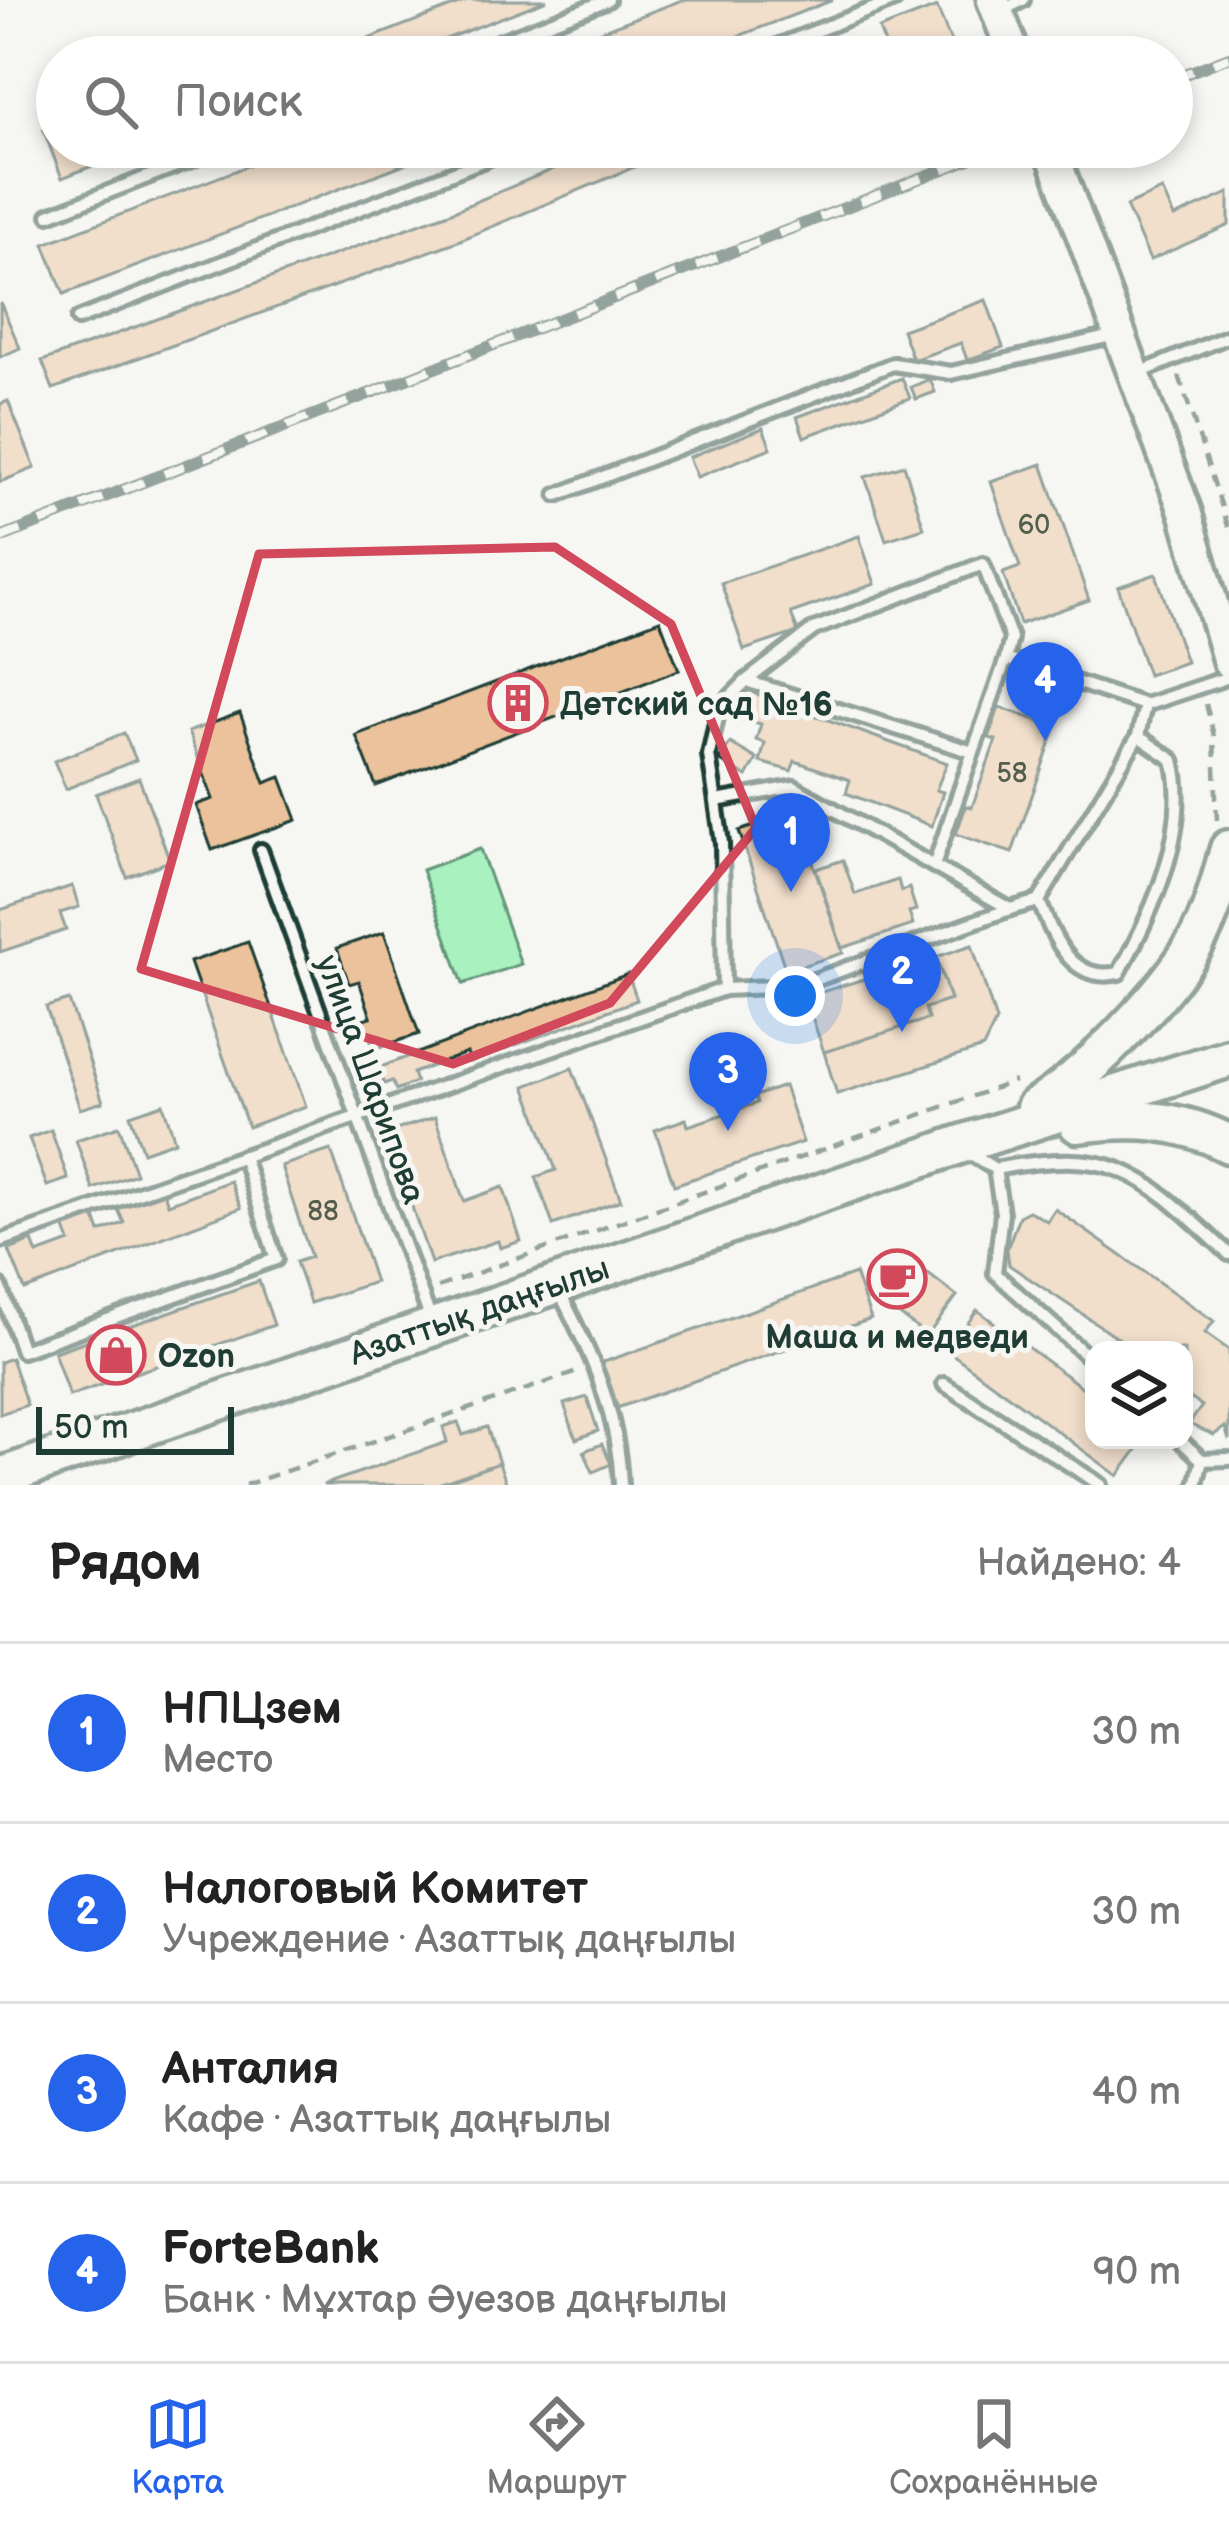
<!DOCTYPE html>
<html lang="ru">
<head>
<meta charset="utf-8">
<style>
  body { margin:0; font-family:"Balsamiq Sans",sans-serif; background:#f2f2f2; color:#222 }
  .controls { position:absolute; right:36px; bottom:36px; display:grid; overflow:hidden; border-radius:24px; box-shadow:0 6px 18px #0003 }
  .controls button { width:108px; height:108px; display:grid; place-items:center; padding:0; border:0; border-bottom:3px solid #e0e0e0; background:#fff; color:#222; font:60px sans-serif }
  .scale { position:absolute; left:36px; bottom:30px; width:198px; box-sizing:border-box; padding-left:12px; border:6px solid #1f3d34; border-top:0; font-size:33px; line-height:42px; white-space:nowrap; color:#1f3d34; -webkit-text-stroke:9px #f6f6f2; paint-order:stroke }
  .you { position:absolute; left:795px; top:996px; width:42px; height:42px; margin:-30px; border:9px solid #fff; border-radius:50%; background:#1a73e8; box-shadow:0 0 0 18px #1a73e833 }
  .badge { display:grid; place-items:center; width:78px; height:78px; border-radius:50%; background:#2563eb; color:#fff; font-size:39px; font-weight:700 }
  .pin { position:absolute; translate:-50% -99px; filter:drop-shadow(0 3px 6px #0008) }
  .pin::after { content:''; position:absolute; top:63px; width:42px; height:36px; background:inherit; clip-path:polygon(0 0,100% 0,50% 100%) }
  .list { margin:0; padding:0; list-style:none }
  h2 { display:flex; justify-content:space-between; align-items:center; height:156px; margin:0; padding:0 48px; font-size:51px }
  h2 small { font-size:39px; font-weight:400; color:#767676 }
  .list li { display:grid; grid-template-columns:78px 1fr auto; gap:36px; align-items:center; box-sizing:border-box; height:180px; padding:0 48px; border-top:3px solid #e0e0e0 }
  .list b { display:block; font-size:45px; white-space:nowrap }
  .list p { margin:0; font-size:39px; white-space:nowrap; color:#767676 }
  .list em { font-size:39px; font-style:normal; color:#767676 }
  .icon { flex:none; width:66px; height:66px; fill:none; stroke:currentColor; stroke-width:2; stroke-linecap:round; stroke-linejoin:round }
  .map { position:relative; flex:none; width:1229px; height:1485px; overflow:hidden }
  .search { position:absolute; background:#fff; box-shadow:0 6px 18px #0003; left:36px; right:36px; top:36px; height:132px; display:flex; align-items:center; gap:30px; box-sizing:border-box; padding:0 42px; border-radius:66px; color:#767676; font-size:45px }
  .sheet { height:876px; background:#fff }
  nav { display:flex; justify-content:space-around; align-items:center; box-sizing:border-box; height:168px; border-top:3px solid #e0e0e0; background:#fff; font-size:33px; color:#767676 }
  nav a { display:grid; justify-items:center; gap:6px }
  nav .on { color:#2563eb }
  .map>svg:first-child { display:block }
  .green { fill:#a9f1bf; stroke:#64977a; stroke-width:3 }
  .building { fill:#ebc29b; stroke:#1f3d34; stroke-width:3 }
  .lines { fill:none; stroke-linecap:round; stroke-linejoin:round }
  .service-casing { stroke:#1f3d34; stroke-width:20 }
  .secondary-casing { stroke:#1f3d34; stroke-width:39 }
  .primary-casing { stroke:#1f3d34; stroke-width:45 }
  .path { stroke:#1f3d34; stroke-width:4.5; stroke-dasharray:12 9; stroke-linecap:butt }
  .service { stroke:#f6f6f2; stroke-width:10 }
  .secondary { stroke:#f6f6f2; stroke-width:30 }
  .primary { stroke:#f6f6f2; stroke-width:36 }
  .rail-casing { stroke:#1f3d34; stroke-width:12 }
  .rail { stroke:#f6f6f2; stroke-width:8; stroke-dasharray:22; stroke-linecap:butt }
  .marked { fill:none; stroke:#d1495b; stroke-width:9; stroke-linejoin:round }
  .labels { text-anchor:middle; stroke-width:10; stroke-linejoin:round; paint-order:stroke }
  .number-label { font-size:27px; fill:#525e4e }
  .poi-label { font-size:33px; font-weight:bold; fill:#1f3d34; stroke:#f6f6f2; text-anchor:start }
  .street-label { font-size:33px; fill:#1f3d34; stroke:#f6f6f2 }
</style>
</head>
<body>
<div class="map">
<svg width="1229" height="1485" viewBox="0 0 1229 1485">
  <rect width="100%" height="100%" fill="#f6f6f2"/>
  <filter id="ink" filterUnits="userSpaceOnUse"><feTurbulence type="fractalNoise" baseFrequency=".00833" numOctaves="2"/><feDisplacementMap in="SourceGraphic" scale="24" xChannelSelector="R" yChannelSelector="G"/><feConvolveMatrix kernelMatrix="1 2 1 2 8 2 1 2 1" color-interpolation-filters="sRGB"/></filter>
  <g filter="url(#ink)">
    <polygon class="green" points="480,849 521,964 463,984 422,870"/>
    <g class="building">
      <polygon points="469,0 547,0 399,57 354,57 350,46"/>
      <polygon points="682,0 833,0 684,57 533,57"/>
      <polygon points="937,7 957,57 890,57 879,29"/>
      <polygon points="57,123 57,147 140,147 62,178 43,129"/>
      <polygon points="297,147 449,147 64,294 44,244"/>
      <polygon points="606,147 682,147 458,241 53,389 42,361 449,213"/>
      <polygon points="1162,190 1174,217 1229,193 1229,225 1150,260 1126,206"/>
      <polygon points="986,300 1003,347 967,360 961,343 913,360 902,330"/>
      <polygon points="0,302 20,348 0,357"/>
      <polygon points="902,378 910,398 804,437 797,417"/>
      <polygon points="930,379 935,392 916,399 911,387"/>
      <polygon points="8,401 35,468 0,482 0,404"/>
      <polygon points="763,428 771,448 697,477 689,457"/>
      <polygon points="1042,464 1089,600 1020,624 1003,573 1020,567 991,482"/>
      <polygon points="904,465 924,528 886,540 865,477"/>
      <polygon points="859,536 875,584 791,613 798,632 744,650 721,583"/>
      <polygon points="1156,574 1186,662 1148,675 1118,587"/>
      <polygon points="660,620 679,670 376,786 356,735"/>
      <polygon points="754,693 947,763 936,790 943,792 932,826 846,793 850,780 795,761 791,771 760,762 765,743 756,740 761,724 742,719"/>
      <polygon points="999,707 1056,727 1012,853 956,834 966,806 972,807 996,740 989,738"/>
      <polygon points="240,713 265,783 281,777 297,820 212,850 196,805 213,799 188,732"/>
      <polygon points="124,733 136,760 66,789 54,761"/>
      <polygon points="730,743 757,759 747,777 719,760"/>
      <polygon points="139,778 170,861 127,877 96,794"/>
      <polygon points="796,812 843,953 786,971 739,831"/>
      <polygon points="843,860 855,894 898,880 901,891 909,888 916,910 909,912 913,925 842,948 816,869"/>
      <polygon points="72,886 79,907 60,913 66,930 0,952 0,910"/>
      <polygon points="384,932 419,1034 374,1049 363,1019 371,1017 359,981 349,984 337,948"/>
      <polygon points="248,942 306,1106 248,1127 190,962"/>
      <polygon points="972,945 996,1021 983,1048 837,1094 824,1052 928,1019 925,1008 950,1000 936,957"/>
      <polygon points="936,957 950,1000 925,1008 928,1019 824,1052 805,997"/>
      <polygon points="628,974 637,1000 470,1062 467,1053 413,1073 416,1082 396,1090 392,1081 384,1084 378,1068"/>
      <polygon points="69,1000 103,1102 80,1109 46,1007"/>
      <polygon points="572,1068 621,1200 553,1225 536,1177 556,1170 525,1086"/>
      <polygon points="784,1086 803,1142 674,1185 655,1130 686,1119 688,1126 757,1103 755,1096"/>
      <polygon points="163,1104 175,1141 143,1152 130,1115"/>
      <polygon points="435,1117 464,1201 503,1187 521,1241 500,1248 498,1241 431,1263 387,1133"/>
      <polygon points="119,1126 136,1174 93,1189 76,1140"/>
      <polygon points="51,1130 68,1179 47,1186 29,1138"/>
      <polygon points="331,1150 375,1282 310,1303 296,1262 311,1257 281,1166"/>
      <polygon points="230,1181 241,1208 25,1290 9,1250 32,1241 37,1254 70,1242 64,1226 94,1215 100,1232 124,1223 117,1207 163,1190 168,1204"/>
      <polygon points="1055,1209 1214,1321 1205,1333 1229,1350 1229,1440 1225,1427 1214,1435 1189,1424 1202,1406 1184,1394 1184,1350 1136,1350 1009,1265 1007,1249 1019,1216 1029,1211 1047,1221"/>
      <polygon points="911,1261 957,1296 927,1336 892,1309 880,1270"/>
      <polygon points="855,1274 871,1319 617,1408 601,1363"/>
      <polygon points="259,1281 274,1325 69,1396 54,1352"/>
      <polygon points="977,1310 1094,1396 1094,1440 1144,1440 1118,1476 948,1351"/>
      <polygon points="11,1358 27,1405 0,1414 0,1362"/>
      <polygon points="587,1397 598,1431 576,1439 564,1404"/>
      <polygon points="458,1422 463,1435 487,1427 499,1463 436,1485 323,1485 447,1442 443,1427"/>
      <polygon points="602,1444 611,1464 593,1472 584,1451"/>
      <polygon points="499,1463 507,1485 436,1485"/>
    </g>
    <g class="lines">
      <g class="service-casing">
        <g id="service">
          <polyline points="1001,11 1023,0"/>
          <polyline points="459,57 608,0"/>
          <polyline points="749,57 895,0"/>
          <polyline points="49,215 225,147"/>
          <polyline points="78,319 518,147"/>
          <polyline points="1137,374 1229,336"/>
          <polyline points="557,495 893,364 951,373 1116,335"/>
          <polyline points="746,681 814,629 983,564 1011,638 1006,659"/>
          <polyline points="716,801 794,787 1010,909 1039,901 1138,736 1145,705"/>
          <polyline points="261,850 432,1323"/>
          <polyline points="934,866 973,752"/>
          <path d="M1039,901C1054,938 1071,984 1119,973C1152,913 1191,830 1173,760L1138,736"/>
          <polyline points="724,989 798,986 1010,909"/>
          <path d="M966,1151L995,1169C1118,1145 1141,1173 1229,1254"/>
          <polyline points="995,1169 1002,1213 995,1273 1094,1362"/>
          <polyline points="0,1241 724,989 722,843 709,755 719,708 746,681 973,752 1006,659 1145,705 1229,677"/>
          <polyline points="0,1286 22,1351 276,1259 243,1156"/>
          <path d="M559,1291C592,1355 618,1412 621,1485"/>
          <polyline points="944,1384 1101,1485"/>
          <polyline points="1180,1440 1202,1460 1196,1485"/>
          <polyline points="1202,1460 1229,1459"/>
        </g>
      </g>
      <g class="secondary-casing">
        <g id="secondary">
          <polyline points="993,0 1015,57"/>
          <polyline points="1050,147 1185,511 1229,662"/>
        </g>
      </g>
      <g class="primary-casing">
        <g id="primary">
          <path d="M1035,1108C1083,1079 1157,1002 1188,955C1210,923 1219,885 1229,849"/>
          <path d="M1078,1124C1132,1117 1180,1118 1229,1144"/>
          <polyline points="0,1477 959,1145 1229,1058"/>
        </g>
      </g>
      <g class="path">
        <polyline points="1179,376 1229,529"/>
        <polyline points="1206,704 1214,736 1217,823"/>
        <polyline points="438,1287 1015,1081"/>
        <polyline points="245,1485 580,1371"/>
      </g>
      <use href="#service" class="service"/>
      <use href="#secondary" class="secondary"/>
      <use href="#primary" class="primary"/>
      <g class="rail-casing">
        <g id="rail">
          <polyline points="1172,79 1229,57"/>
          <polyline points="0,538 1000,147"/>
        </g>
      </g>
      <use href="#rail" class="rail"/>
    </g>
  </g>
  <path d="M0 0H1229V1485H0ZM555,547L671,624L756,828L610,1003L453,1064L141,969L259,554Z" fill="#f6f6f2" fill-opacity=".55" fill-rule="evenodd"/>
  <path class="marked" d="M555,547L671,624L756,828L610,1003L453,1064L141,969L259,554Z"/>
  <defs>
    <g id="building-ring" transform="scale(3)"><circle r="9.5" fill="#f6f6f2" stroke="#d1495b" stroke-width="1.5"/><path d="M-4-6H4V6H1V3H-1V6H-4ZM-2.5-4.3h1.7v1.8h-1.7ZM.8-4.3h1.7v1.8H.8ZM-2.5-1h1.7V.8h-1.7ZM.8-1h1.7V.8H.8Z" fill="#d1495b"/></g>
    <g id="cafe-ring" transform="scale(3)"><circle r="9.5" fill="#f6f6f2" stroke="#d1495b" stroke-width="1.5"/><path d="M-5.5-4.5H6V0H3Q3 3.5 0 3.5H-2.5Q-5.5 3.5-5.5 0ZM3-3.2v2h1.7v-2ZM-6 4.5H4V6H-6Z" fill="#d1495b"/></g>
    <g id="shop-ring" transform="scale(3)"><circle r="9.5" fill="#f6f6f2" stroke="#d1495b" stroke-width="1.5"/><path d="M-5-2.5h2.3a2.7 3.5 0 0 1 5.4 0H5L5.5 6h-11ZM-1.5-2.5h3a1.5 2.3 0 0 0-3 0Z" fill="#d1495b"/></g>
  </defs>
  <g fill-rule="evenodd">
    <use href="#building-ring" x="518" y="703"/>
    <use href="#cafe-ring" x="897" y="1279"/>
    <use href="#shop-ring" x="116" y="1355"/>
  </g>
  <g class="labels">
    <g class="number-label">
      <text x="1034" y="534">60</text>
      <text x="1012" y="782">58</text>
      <text x="323" y="1220">88</text>
    </g>
    <g class="poi-label">
      <text x="560" y="715">Детский сад №16</text>
      <text x="897" y="1348" text-anchor="middle">Маша и медведи</text>
      <text x="158" y="1367">Ozon</text>
    </g>
    <g class="street-label">
      <text transform="translate(372 1079) rotate(70)" y="12">улица Шарипова</text>
      <text transform="translate(479 1310) rotate(-19)" y="12">Азаттық даңғылы</text>
    </g>
  </g>
</svg>
<div class="controls">
<button><svg class="icon" aria-label="layers" viewBox="0 0 24 24"><path d="M12 4l9 5-9 5-9-5zM3 14l9 5 9-5"/></svg></button>
</div>
<div class="scale">50 m</div>
<div class="you"></div>
<div class="pin badge" style="left:791px;top:892px">1</div>
<div class="pin badge" style="left:902px;top:1032px">2</div>
<div class="pin badge" style="left:728px;top:1131px">3</div>
<div class="pin badge" style="left:1045px;top:741px">4</div>
<div class="search"><svg class="icon" aria-label="search" viewBox="0 0 24 24"><circle cx="10" cy="10" r="6"/><path d="M15 15l6 6"/></svg>Поиск</div>
</div>
<section class="sheet">
<h2>Рядом<small>Найдено: 4</small></h2>
<ul class="list">
<li><span class="badge">1</span><div><b>НПЦзем</b><p>Место</p></div><em>30 m</em></li>
<li><span class="badge">2</span><div><b>Налоговый Комитет</b><p>Учреждение · Азаттық даңғылы</p></div><em>30 m</em></li>
<li><span class="badge">3</span><div><b>Анталия</b><p>Кафе · Азаттық даңғылы</p></div><em>40 m</em></li>
<li><span class="badge">4</span><div><b>ForteBank</b><p>Банк · Мұхтар Әуезов даңғылы</p></div><em>90 m</em></li>
</ul>
</section>
<nav>
<a class="on"><svg class="icon" aria-label="map" viewBox="0 0 24 24"><path d="M3 6l6-2 6 2 6-2v14l-6 2-6-2-6 2zM9 4v14M15 6v14"/></svg>Карта</a>
<a><svg class="icon" aria-label="directions" viewBox="0 0 24 24"><path d="M12 3l9 9-9 9-9-9zM9 14v-3h6M13 9l2 2-2 2"/></svg>Маршрут</a>
<a><svg class="icon" aria-label="saved" viewBox="0 0 24 24"><path d="M7 4h10v16l-5-4-5 4z"/></svg>Сохранённые</a>
</nav>
</body>
</html>
